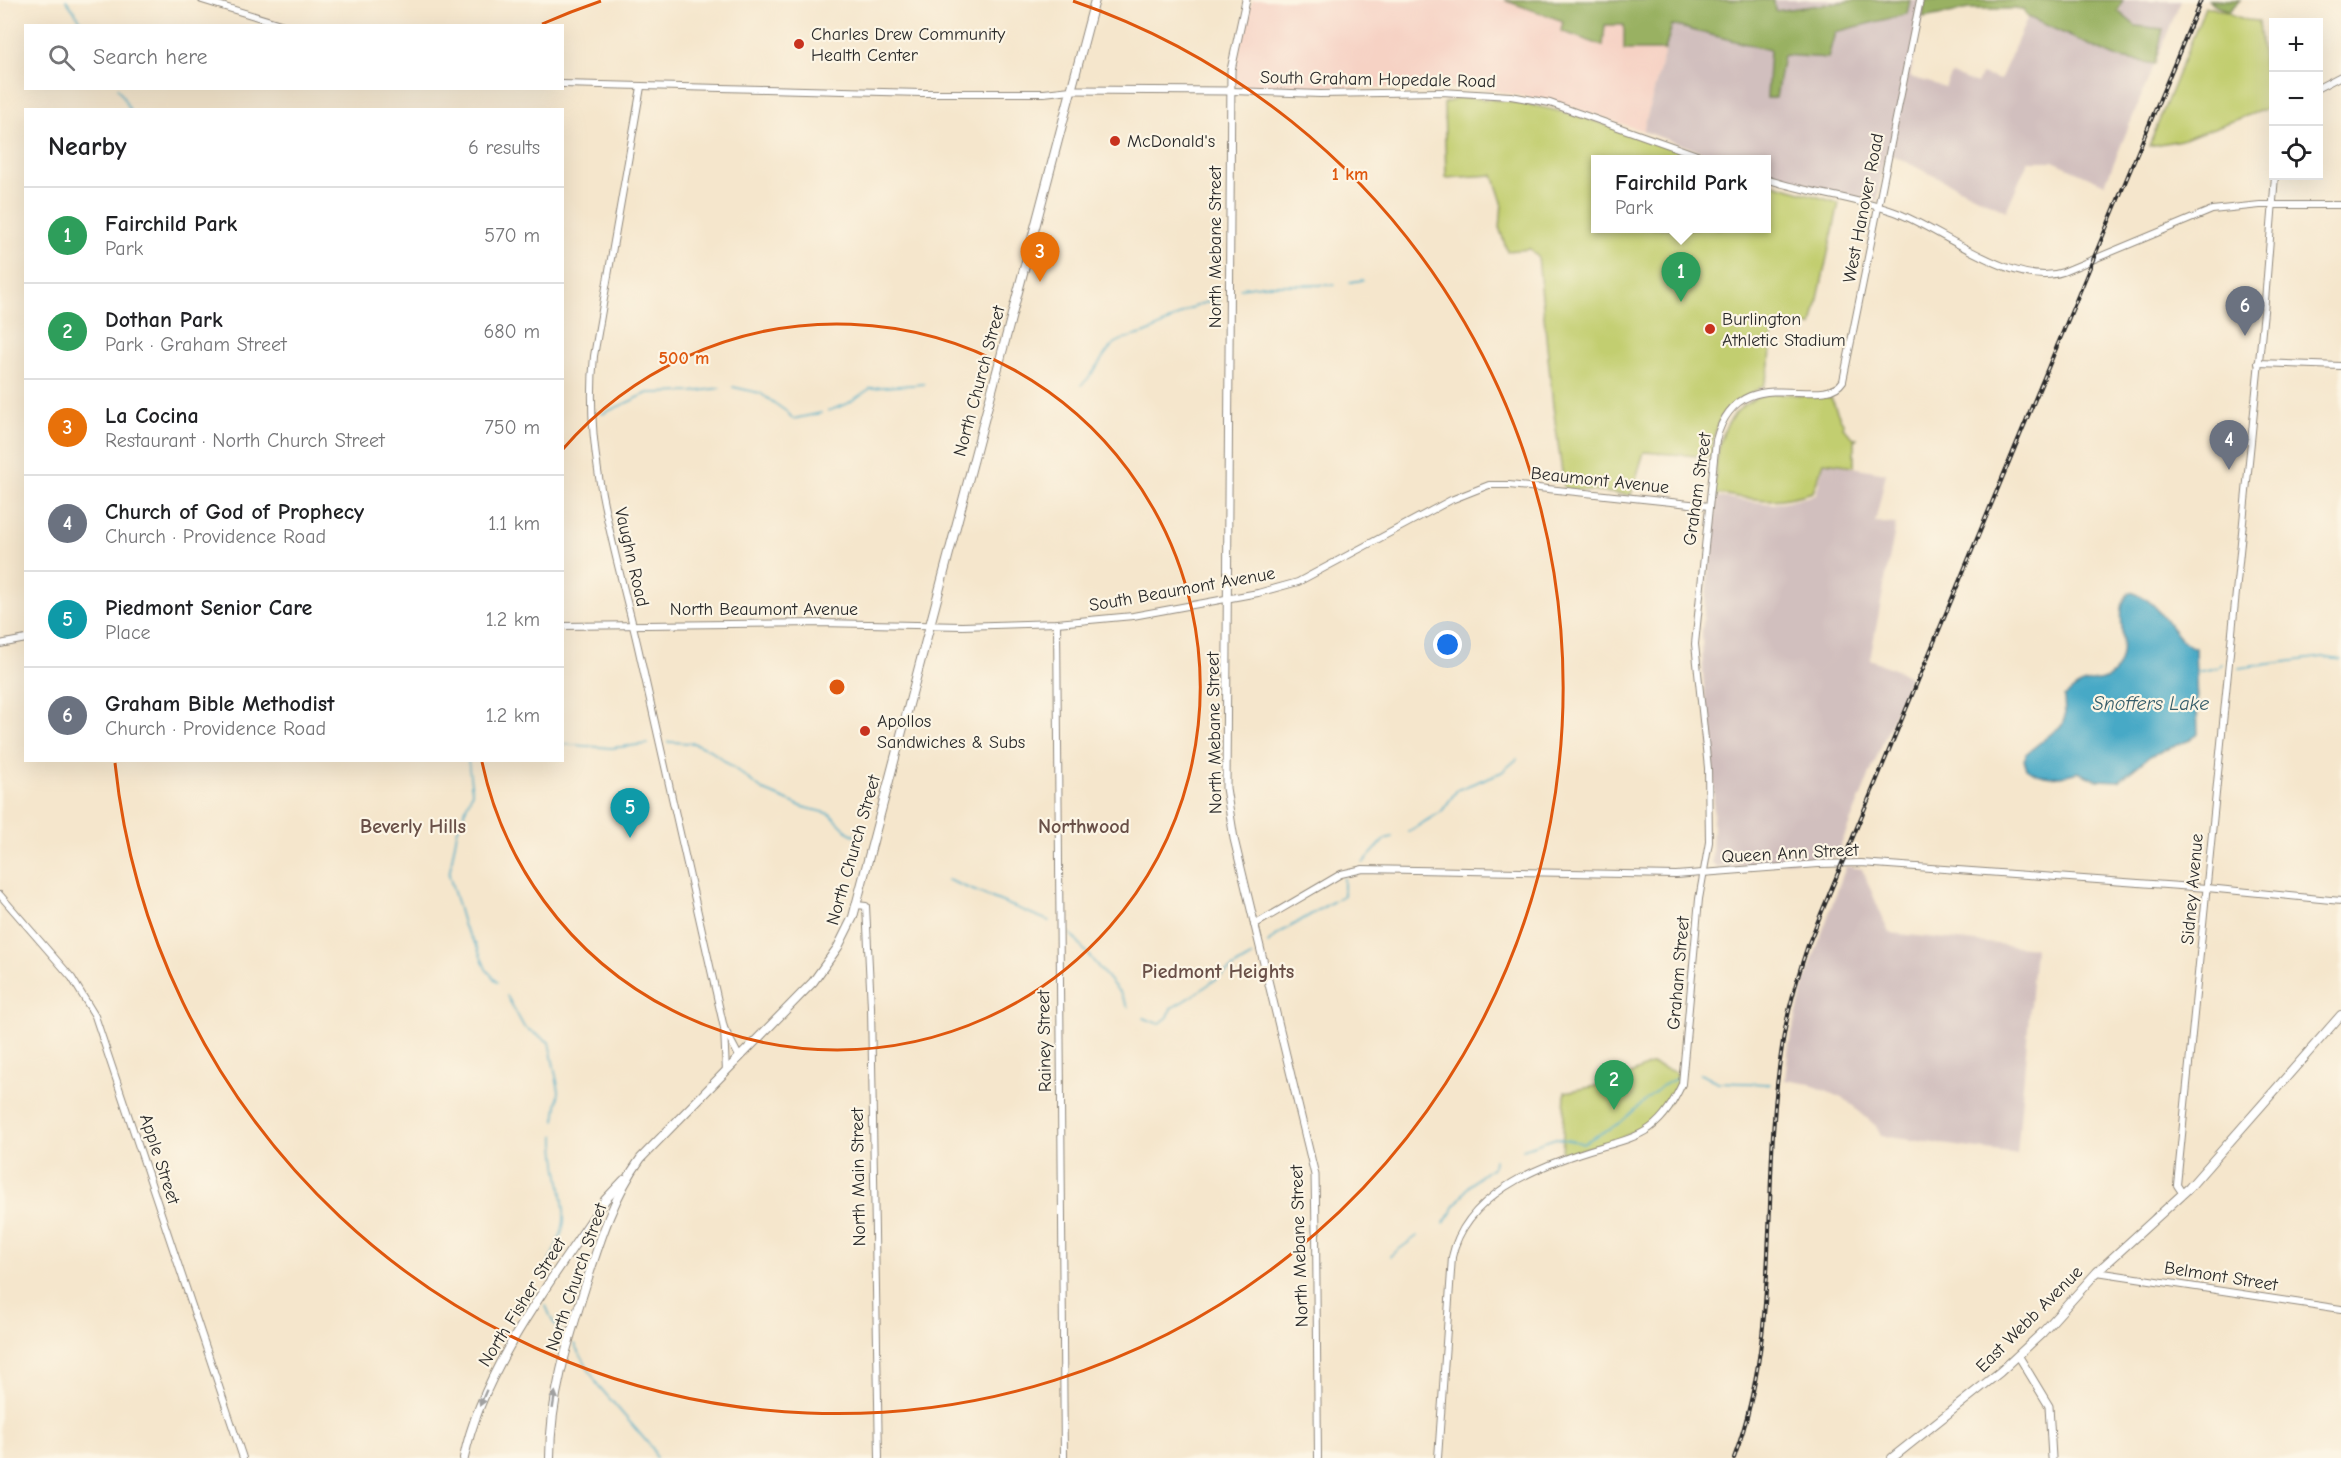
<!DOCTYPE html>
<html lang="en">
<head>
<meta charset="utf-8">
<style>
  body { margin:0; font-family:"Comic Neue",sans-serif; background:#f6f6f6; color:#202124 }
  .controls { position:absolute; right:18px; top:18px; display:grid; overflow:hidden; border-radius:0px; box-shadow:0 6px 24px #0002 }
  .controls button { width:54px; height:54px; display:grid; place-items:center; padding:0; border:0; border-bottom:2px solid #e0e0e0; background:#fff; color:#202124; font:30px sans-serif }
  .you { position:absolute; left:1448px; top:645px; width:21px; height:21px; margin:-15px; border:4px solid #fff; border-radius:50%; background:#1a73e8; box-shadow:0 0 0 9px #1a73e833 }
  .badge { display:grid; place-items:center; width:39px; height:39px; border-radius:50%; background:#111827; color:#fff; font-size:20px; font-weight:700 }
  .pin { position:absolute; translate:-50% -50px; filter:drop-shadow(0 2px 3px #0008) }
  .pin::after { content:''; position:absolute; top:32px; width:21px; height:18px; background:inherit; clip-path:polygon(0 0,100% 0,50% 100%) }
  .popup { position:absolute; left:1591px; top:155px; width:180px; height:78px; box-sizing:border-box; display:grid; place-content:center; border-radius:0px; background:#fff; filter:drop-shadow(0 2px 4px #0005); font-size:20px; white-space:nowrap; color:#757577 }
  .popup b { font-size:22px; color:#202124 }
  .popup::after { content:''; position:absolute; left:50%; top:100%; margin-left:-12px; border:12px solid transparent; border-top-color:#fff }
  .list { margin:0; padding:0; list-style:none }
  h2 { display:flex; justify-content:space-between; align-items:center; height:78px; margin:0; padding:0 24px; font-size:26px }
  h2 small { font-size:20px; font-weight:400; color:#757577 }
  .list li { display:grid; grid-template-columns:39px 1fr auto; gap:18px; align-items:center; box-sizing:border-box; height:96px; padding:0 24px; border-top:2px solid #e0e0e0 }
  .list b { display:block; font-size:22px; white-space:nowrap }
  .list p { margin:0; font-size:20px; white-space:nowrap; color:#757577 }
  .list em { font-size:20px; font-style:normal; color:#757577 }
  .icon { flex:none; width:33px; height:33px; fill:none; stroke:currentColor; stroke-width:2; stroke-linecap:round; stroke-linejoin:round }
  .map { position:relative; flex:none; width:2341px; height:1458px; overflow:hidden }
  .search { position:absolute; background:#fff; box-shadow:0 6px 24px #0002; left:24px; top:24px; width:540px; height:66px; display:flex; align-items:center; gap:15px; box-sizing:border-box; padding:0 21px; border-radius:0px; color:#757577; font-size:22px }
  .panel { position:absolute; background:#fff; box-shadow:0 6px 24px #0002; left:24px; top:108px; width:540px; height:654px; border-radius:0px }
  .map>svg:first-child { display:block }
  .built { fill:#f6d2c4 }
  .industrial { fill:#d1bfbe }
  .green { fill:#c2ce6f; stroke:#767c4d; stroke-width:1.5 }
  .forest { fill:#99b162; stroke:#626e46; stroke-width:1.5 }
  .water { fill:#46a9c6; stroke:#386a78; stroke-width:1.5 }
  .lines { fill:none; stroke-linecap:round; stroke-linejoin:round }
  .stream { stroke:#46a9c6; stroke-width:1.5 }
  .tertiary-casing { stroke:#90887c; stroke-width:8 }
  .secondary-casing { stroke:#90887c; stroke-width:9 }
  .primary-casing { stroke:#90887c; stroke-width:10 }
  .trunk-casing { stroke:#90887c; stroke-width:10 }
  .tertiary { stroke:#fff; stroke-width:6 }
  .secondary { stroke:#fff; stroke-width:7 }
  .primary { stroke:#fff; stroke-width:8 }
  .trunk { stroke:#fff; stroke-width:8 }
  .rail-casing { stroke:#2b2b2b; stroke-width:4 }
  .rail { stroke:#fcf5e5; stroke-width:1.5; stroke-dasharray:4.5; stroke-linecap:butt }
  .oneway { fill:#a0a0a0 }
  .ring { fill:none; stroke:#df570e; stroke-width:3 }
  .poi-dot { fill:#c8321e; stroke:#fcf5e5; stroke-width:2 }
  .labels { text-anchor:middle; stroke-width:4.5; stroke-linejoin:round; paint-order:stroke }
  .poi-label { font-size:18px; fill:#2b2b2b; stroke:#fcf5e5; text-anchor:start }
  .street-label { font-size:18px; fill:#2b2b2b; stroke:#fcf5e5 }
  .water-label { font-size:20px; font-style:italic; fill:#365d69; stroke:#fcf5e5 }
  .neighbourhood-label { font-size:20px; font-weight:bold; fill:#695048; stroke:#fcf5e5 }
  .centre { fill:#df570e; stroke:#fcf5e5; stroke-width:3 }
  .ring-label { font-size:18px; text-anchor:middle; font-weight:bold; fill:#df570e; stroke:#fcf5e5; stroke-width:4.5; stroke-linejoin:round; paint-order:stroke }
</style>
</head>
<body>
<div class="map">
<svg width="2341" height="1458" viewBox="0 0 2341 1458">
  <rect width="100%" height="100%" fill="#fcf5e5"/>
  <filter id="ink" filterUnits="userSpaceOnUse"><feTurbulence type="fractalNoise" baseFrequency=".0167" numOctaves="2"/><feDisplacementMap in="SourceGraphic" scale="12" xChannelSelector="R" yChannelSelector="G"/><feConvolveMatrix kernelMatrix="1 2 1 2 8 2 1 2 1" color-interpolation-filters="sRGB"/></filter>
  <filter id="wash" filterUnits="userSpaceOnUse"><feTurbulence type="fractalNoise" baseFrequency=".008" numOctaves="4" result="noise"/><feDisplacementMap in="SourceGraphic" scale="24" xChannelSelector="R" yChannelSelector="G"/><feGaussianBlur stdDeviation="1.35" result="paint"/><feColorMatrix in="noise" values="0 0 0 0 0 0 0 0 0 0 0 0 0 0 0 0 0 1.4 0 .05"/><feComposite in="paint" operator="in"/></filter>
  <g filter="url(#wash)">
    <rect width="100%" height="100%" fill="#f5e6cc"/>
    <polygon class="built" points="1253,0 1504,0 1563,21 1561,31 1603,45 1605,25 1624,25 1624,50 1665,50 1643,131 1568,106 1482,88 1233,87 1245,17"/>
    <g class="industrial">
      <polygon points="1774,0 1857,0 1775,11"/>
      <polygon points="1910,0 1925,0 1910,77 1945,87 1952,74 1977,84 1981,74 2000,80 2028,17 2114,57 2122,0 2181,0 2105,184 2053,161 2028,161 2006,211 1886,152 1877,202 1767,175 1766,160 1722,159 1643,131 1672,25 1770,50 1767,97 1776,98 1783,55 1828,58 1835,32 1907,14"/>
      <polygon points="1824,462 1886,473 1875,523 1896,524 1870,659 1910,676 1836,857 1717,868 1712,863 1714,790 1703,674 1702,632 1717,497 1773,504 1816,495"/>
      <polygon points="1846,866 1862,869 1889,933 2035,948 2017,1154 1881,1136 1876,1126 1846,1100 1810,1084 1785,1080 1789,1045 1806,978"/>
    </g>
    <g class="green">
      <polygon points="2205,7 2213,7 2246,20 2259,21 2268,108 2181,140 2149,146"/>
      <path d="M1460,98C1546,98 1624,131 1704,159L1596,160V228H1766L1767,182L1839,203L1812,326L1772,327L1770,365L1764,385C1728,411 1716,406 1711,457L1644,452L1631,495L1567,489L1564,487L1553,406L1538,257L1530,249L1507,251L1500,230L1502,202L1493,175L1446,178L1444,103Z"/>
      <path d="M1773,393L1830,397C1837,406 1836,415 1844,424L1843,428L1854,438H1858L1854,440V466L1824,462L1813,492C1773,504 1760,500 1719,494L1714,499C1716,452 1718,404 1773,393Z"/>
      <path d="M1652,1064L1678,1073L1681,1078C1657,1138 1618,1138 1562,1155L1565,1092L1612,1083Z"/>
    </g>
    <g class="forest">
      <polygon points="1504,0 1774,0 1775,11 1857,0 1910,0 1907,14 1835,32 1828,58 1783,55 1776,98 1767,98 1770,50 1672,25 1665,50 1624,50 1624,25 1605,25 1603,46 1561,31 1563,21"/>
      <polygon points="1925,0 2123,0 2118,11 2136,26 2163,29 2155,64 2115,57 2028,17 2023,9 1970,9 1923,18"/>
      <polygon points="2208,0 2240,0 2228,12"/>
    </g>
    <path class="water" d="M2130,592C2163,599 2171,640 2195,648L2198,734L2190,740L2150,756L2119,781L2096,780L2078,772C2058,777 2044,781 2027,768L2024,760L2027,753L2062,725L2065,716L2064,697C2069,694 2073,689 2079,686C2090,679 2105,684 2114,673C2134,649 2110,610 2130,592Z"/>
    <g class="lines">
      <g class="stream">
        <polyline points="66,0 85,26"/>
        <polyline points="118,88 130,110"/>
        <polyline points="1350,282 1363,280"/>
        <polyline points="1240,288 1263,285 1334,285"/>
        <path d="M1081,385C1096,374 1100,357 1113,345C1124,336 1136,337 1148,332C1176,321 1188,303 1220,300"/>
        <polyline points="733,387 760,393 787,412 793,419 821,413"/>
        <polyline points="828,411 847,404 871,388 924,384"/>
        <polyline points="602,414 648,393 692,392 720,388"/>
        <polyline points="2239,668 2323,657 2341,660"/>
        <polyline points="2195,672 2217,668 2222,664"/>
        <polyline points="668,742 693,743 710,750 764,791 803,807 830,814 848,832 860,838"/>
        <polyline points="562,744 611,748 647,744"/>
        <polyline points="468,760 472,792 457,832 449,875 464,927 476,945 486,969 497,982"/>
        <polyline points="1408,832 1442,811 1457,790 1502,772 1517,759"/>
        <polyline points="1363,863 1385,839 1392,837"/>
        <polyline points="948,880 1049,921"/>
        <polyline points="1070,933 1120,993 1128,1007"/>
        <polyline points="1268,943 1276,935 1344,895 1344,878"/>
        <polyline points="507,996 524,1027 549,1042 559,1091 555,1121"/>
        <path d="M1144,1018L1159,1024L1168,1017L1171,1008C1200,994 1224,970 1253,956"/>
        <polyline points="1700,1074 1718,1082 1770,1084"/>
        <polyline points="1523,1149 1556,1138 1583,1143 1620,1123 1662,1086 1677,1078"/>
        <path d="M1444,1223C1458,1202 1469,1180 1493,1167L1494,1160"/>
        <polyline points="1390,1256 1417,1236"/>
        <path d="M544,1277C550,1254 567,1234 564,1210C562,1184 554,1161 555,1135"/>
        <polyline points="546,1306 553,1322 563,1333"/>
        <polyline points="574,1344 597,1384 653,1449 656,1458"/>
      </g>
    </g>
  </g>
  <g filter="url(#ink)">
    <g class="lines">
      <g class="tertiary-casing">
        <g id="tertiary">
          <polyline points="202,0 287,26"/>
          <polyline points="562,84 922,93 1044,93 1071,90"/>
          <path d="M641,87L594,356C583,455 616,551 638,647C667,774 695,901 724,1028L726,1072"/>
          <polyline points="2318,88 2341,76"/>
          <polyline points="1231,91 1320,94 1441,92 1511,96 1550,103 1711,160"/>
          <path d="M1766,179C1808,193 1853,197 1895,212C1941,229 2014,289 2063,272L2212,210L2260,205H2341"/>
          <polyline points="2258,363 2341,366"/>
          <polyline points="1057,623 1064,1458"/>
          <polyline points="562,626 821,623 962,626 1057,623 1133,616 1258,593 1298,582 1451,500 1489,485 1509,485 1709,506"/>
          <polyline points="0,644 26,639"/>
          <polyline points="0,895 72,978 95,1016 243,1458"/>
          <polyline points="857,905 866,906 871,1007 879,1458"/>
          <polyline points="1254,925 1341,874 1363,869 1676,875 1818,864 1861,863 2207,888 2341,901"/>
          <polyline points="724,1028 740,1058"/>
          <polyline points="2183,1194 2177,1185 2265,301 2275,176"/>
          <polyline points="1316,1232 1318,1458"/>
          <polyline points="2097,1272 2341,1309"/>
          <path d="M1438,1458L1452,1257C1465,1196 1535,1167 1590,1150C1610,1144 1633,1140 1650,1128C1665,1117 1674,1101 1682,1084L1699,899L1709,842L1708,768L1695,644L1716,440C1738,356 1822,414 1843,381L1920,0"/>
        </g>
      </g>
      <g class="secondary-casing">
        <g id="secondary">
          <polyline points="1246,0 1231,70 1226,788 1234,839 1315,1175 1316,1232"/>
          <polyline points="1071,90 1231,91"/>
          <polyline points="2018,1355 2049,1406 2052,1458"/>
        </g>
      </g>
      <g class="primary-casing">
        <g id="primary">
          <path d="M464,1458C482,1368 555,1276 605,1200L624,1180"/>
          <path d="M550,1458C550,1397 568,1341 586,1284C600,1240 614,1195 641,1158L813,982L838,947L853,917L1095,0"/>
        </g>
      </g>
      <g class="trunk-casing">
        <polyline id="trunk" points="1892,1458 2000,1372 2042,1333 2097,1272 2189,1188 2341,1015"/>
      </g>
      <use href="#tertiary" class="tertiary"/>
      <use href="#secondary" class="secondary"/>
      <use href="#primary" class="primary"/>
      <use href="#trunk" class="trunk"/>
      <g class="rail-casing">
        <path id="rail" d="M1734,1458C1783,1326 1760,1184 1782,1047C1787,1012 1797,978 1808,945L2201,0"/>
      </g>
      <use href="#rail" class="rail"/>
    </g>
    <defs><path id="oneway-solid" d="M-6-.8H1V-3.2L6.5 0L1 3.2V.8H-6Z" transform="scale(1.5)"/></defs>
    <g class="oneway">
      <use href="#oneway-solid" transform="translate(483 1398) rotate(113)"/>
      <use href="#oneway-solid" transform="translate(554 1400) rotate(-81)"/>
    </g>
  </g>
  <g class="ring">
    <path d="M563 449A363 363 0 1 1 482 762"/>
    <path d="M542 24A726 726 0 0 1 601 1M1073 1A726 726 0 1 1 115 763"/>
  </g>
  <g class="poi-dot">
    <circle cx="799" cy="44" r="6"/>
    <circle cx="1115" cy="141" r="6"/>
    <circle cx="1710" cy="329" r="6"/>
    <circle cx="865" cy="731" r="6"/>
  </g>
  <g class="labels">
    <g class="poi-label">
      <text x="811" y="40">Charles Drew Community<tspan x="811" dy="21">Health Center</tspan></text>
      <text x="1127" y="147">McDonald's</text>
      <text x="1722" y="325">Burlington<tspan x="1722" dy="21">Athletic Stadium</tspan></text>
      <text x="877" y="727">Apollos<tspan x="877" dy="21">Sandwiches &amp; Subs</tspan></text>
    </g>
    <g class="street-label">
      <text transform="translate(1378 79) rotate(1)" y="6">South Graham Hopedale Road</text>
      <text transform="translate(1863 208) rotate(-79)" y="6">West Hanover Road</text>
      <text transform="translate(1215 247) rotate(-90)" y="6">North Mebane Street</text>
      <text transform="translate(979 381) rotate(-75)" y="6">North Church Street</text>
      <text transform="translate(1600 480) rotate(6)" y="6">Beaumont Avenue</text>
      <text transform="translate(1697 489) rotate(-82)" y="6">Graham Street</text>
      <text transform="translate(632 557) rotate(77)" y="6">Vaughn Road</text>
      <text transform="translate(1182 589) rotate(-10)" y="6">South Beaumont Avenue</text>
      <text x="764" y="615">North Beaumont Avenue</text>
      <text transform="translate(1214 733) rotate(-91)" y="6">North Mebane Street</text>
      <text transform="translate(853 850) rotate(-74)" y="6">North Church Street</text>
      <text transform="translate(1790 853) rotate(-3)" y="6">Queen Ann Street</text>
      <text transform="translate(2192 889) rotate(-85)" y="6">Sidney Avenue</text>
      <text transform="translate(1678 973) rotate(-85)" y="6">Graham Street</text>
      <text transform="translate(1044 1041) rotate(-91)" y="6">Rainey Street</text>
      <text transform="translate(160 1159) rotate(72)" y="6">Apple Street</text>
      <text transform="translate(858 1177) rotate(-91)" y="6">North Main Street</text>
      <text transform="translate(1299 1246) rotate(-92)" y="6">North Mebane Street</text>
      <text transform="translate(2221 1276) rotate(9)" y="6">Belmont Street</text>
      <text transform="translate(576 1277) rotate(-71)" y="6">North Church Street</text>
      <text transform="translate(522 1302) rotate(-58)" y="6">North Fisher Street</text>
      <text transform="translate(2029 1319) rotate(-45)" y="6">East Webb Avenue</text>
    </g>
    <g class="water-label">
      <text x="2151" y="710">Snoffers Lake</text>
    </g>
    <g class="neighbourhood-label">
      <text x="413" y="833">Beverly Hills</text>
      <text x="1084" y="833">Northwood</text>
      <text x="1218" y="978">Piedmont Heights</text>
    </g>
  </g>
  <circle cx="837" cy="687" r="9" class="centre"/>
  <g class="ring-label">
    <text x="1350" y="180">1 km</text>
    <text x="684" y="364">500 m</text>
  </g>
</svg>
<div class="controls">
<button>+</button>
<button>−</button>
<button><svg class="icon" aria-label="locate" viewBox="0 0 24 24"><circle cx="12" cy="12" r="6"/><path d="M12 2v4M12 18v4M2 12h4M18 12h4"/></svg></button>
</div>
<div class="you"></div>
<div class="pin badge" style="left:1681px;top:302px;background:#2e9e5b">1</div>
<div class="popup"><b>Fairchild Park</b>Park</div>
<div class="pin badge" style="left:1614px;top:1110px;background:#2e9e5b">2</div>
<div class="pin badge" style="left:1040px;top:282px;background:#e8710a">3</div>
<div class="pin badge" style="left:2229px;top:470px;background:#6b7280">4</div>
<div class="pin badge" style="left:630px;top:838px;background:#0f9aa8">5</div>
<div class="pin badge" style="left:2245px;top:336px;background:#6b7280">6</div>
<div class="search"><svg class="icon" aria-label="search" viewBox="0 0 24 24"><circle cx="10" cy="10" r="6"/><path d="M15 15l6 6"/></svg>Search here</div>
<section class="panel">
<h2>Nearby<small>6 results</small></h2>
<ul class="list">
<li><span class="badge" style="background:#2e9e5b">1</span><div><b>Fairchild Park</b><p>Park</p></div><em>570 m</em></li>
<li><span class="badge" style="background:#2e9e5b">2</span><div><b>Dothan Park</b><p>Park · Graham Street</p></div><em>680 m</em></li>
<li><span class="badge" style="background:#e8710a">3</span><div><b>La Cocina</b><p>Restaurant · North Church Street</p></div><em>750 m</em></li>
<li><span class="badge" style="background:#6b7280">4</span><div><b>Church of God of Prophecy</b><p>Church · Providence Road</p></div><em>1.1 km</em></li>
<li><span class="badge" style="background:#0f9aa8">5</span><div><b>Piedmont Senior Care</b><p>Place</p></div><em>1.2 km</em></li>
<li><span class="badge" style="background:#6b7280">6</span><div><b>Graham Bible Methodist</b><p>Church · Providence Road</p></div><em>1.2 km</em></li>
</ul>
</section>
</div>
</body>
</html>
